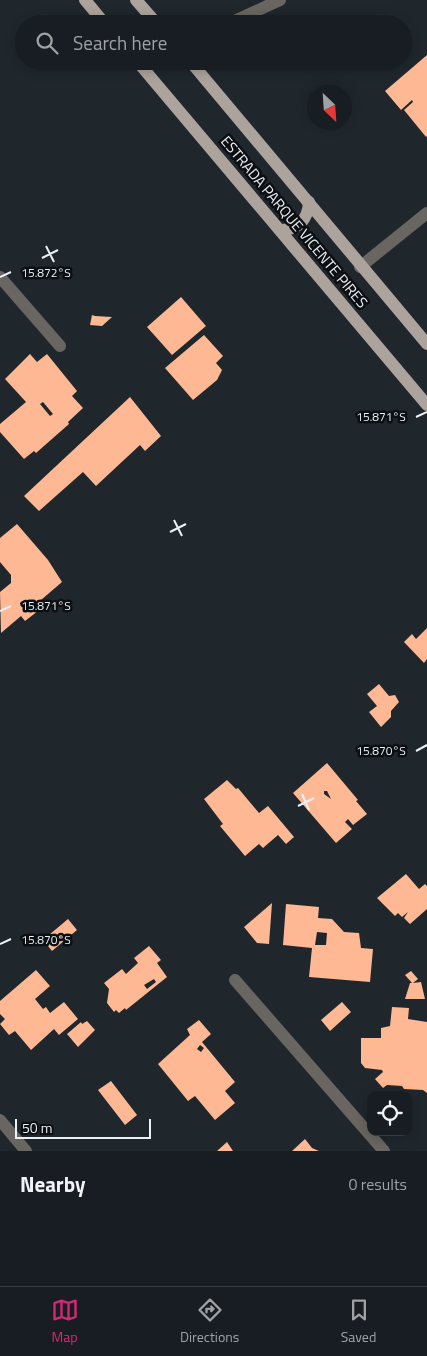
<!DOCTYPE html>
<html lang="en">
<head>
<meta charset="utf-8">
<style>
  body { margin:0; font-family:"Titillium Web",sans-serif; background:#242a2f; color:#f1f3f6 }
  .controls { position:absolute; right:15px; bottom:15px; display:grid; overflow:hidden; border-radius:10px; box-shadow:0 2px 12px #0003 }
  .controls button { width:45px; height:45px; display:grid; place-items:center; padding:0; border:0; border-bottom:1px solid #363b40; background:#171d22; color:#f1f3f6; font:25px sans-serif }
  .compass { position:absolute; left:307px; top:85px; width:45px; height:45px; border-radius:50%; background:#171d22; box-shadow:0 2px 12px #0003; rotate:155deg }
  .scale { position:absolute; left:15px; bottom:12px; width:136px; box-sizing:border-box; padding-left:5px; border:2px solid #ecf1f6; border-top:0; font-size:14px; line-height:18px; white-space:nowrap; color:#ecf1f6; -webkit-text-stroke:4px #0c0f12; paint-order:stroke }
  .list { margin:0; padding:0; list-style:none }
  h2 { display:flex; justify-content:space-between; align-items:center; height:65px; margin:0; padding:0 20px; font-size:21px }
  h2 small { font-size:16px; font-weight:400; color:#9ea2a5 }
  .icon { flex:none; width:28px; height:28px; fill:none; stroke:currentColor; stroke-width:2; stroke-linecap:round; stroke-linejoin:round }
  .map { position:relative; flex:none; width:427px; height:1151px; overflow:hidden }
  .search { position:absolute; background:#171d22; box-shadow:0 2px 12px #0003; left:15px; right:15px; top:15px; height:55px; display:flex; align-items:center; gap:12px; box-sizing:border-box; padding:0 18px; border-radius:28px; color:#9ea2a5; font-size:19px }
  .sheet { height:135px; background:#171d22 }
  nav { display:flex; justify-content:space-around; align-items:center; box-sizing:border-box; height:70px; border-top:1px solid #363b40; background:#171d22; font-size:14px; color:#9ea2a5 }
  nav a { display:grid; justify-items:center; gap:2px }
  nav .on { color:#db2777 }
  .map>svg:first-child { display:block }
  .building { fill:#feb893; fill-rule:evenodd }
  .lines { fill:none; stroke-linecap:round; stroke-linejoin:round }
  .minor { stroke:#696561; stroke-width:12 }
  .major { stroke:#aca49c; stroke-width:12 }
  .ticks { fill:none; stroke:#ecf1f6; stroke-width:2 }
  .labels { text-anchor:middle; stroke-width:5; stroke-linejoin:round; paint-order:stroke }
  .street-label { font-size:15px; fill:#ecf1f6; stroke:#0c0f12 }
  .ticks-label { font-size:12px; text-anchor:middle; fill:#ecf1f6; stroke:#0c0f12; stroke-width:5; stroke-linejoin:round; paint-order:stroke }
</style>
</head>
<body>
<div class="map">
<svg width="427" height="1151" viewBox="0 0 427 1151">
  <rect width="100%" height="100%" fill="#1f272d"/>
  <g class="building">
    <polygon points="427,55 427,136 426,137 404,110 413,102 412,100 401,110 385,91"/>
    <polygon points="181,297 206,326 172,355 147,327"/>
    <polygon points="92,315 95,316 112,317 102,326 90,325"/>
    <polygon points="204,335 223,356 216,363 222,370 217,380 193,400 165,368"/>
    <path d="M30,354L37,362L47,354L77,391L72,396L83,408L68,422L69,424L36,453L34,451L24,459L0,432V424L26,402L5,379ZM43,402L53,414L50,416L40,404Z"/>
    <polygon points="130,397 161,436 145,451 140,445 96,486 83,472 39,511 24,496"/>
    <polygon points="17,524 48,560 62,582 34,606 38,611 25,621 21,616 1,633 0,592 11,583 11,575 0,562 0,538"/>
    <polygon points="427,628 427,659 424,663 404,642 412,634 416,639"/>
    <polygon points="379,684 389,696 395,695 399,702 391,711 391,717 381,727 369,712 377,706 367,694"/>
    <path d="M327,763L358,800L356,801L367,814L353,825L348,819L345,822L352,829L336,843L293,793ZM324,791H327L331,799L324,794Z"/>
    <polygon points="227,780 236,789 238,788 259,813 268,806 294,837 286,844 278,835 263,848 259,844 245,856 220,826 223,824 204,799"/>
    <polygon points="406,874 419,889 425,884 427,886 427,909 410,924 404,918 408,912 402,917 398,913 395,916 377,898"/>
    <polygon points="272,903 269,944 257,943 244,927"/>
    <path d="M286,904L319,907L318,918L332,919L344,932L359,933L361,948L373,949L370,982L309,977L312,948L283,945ZM317,932L327,933L326,945H315Z"/>
    <polygon points="68,919 77,930 52,951 43,940"/>
    <path d="M149,946L161,960L157,963L167,977L126,1010L125,1008L119,1013L116,1010L114,1012L107,1003L109,989L104,983L122,969L126,974L138,963L134,958ZM154,979L156,982L147,989L144,985Z"/>
    <polygon points="36,970 50,986 35,999 43,1009 46,1007 50,1013 64,1002 78,1019 59,1035 54,1029 31,1050 15,1031 9,1035 0,1024 5,1019 0,1014 0,1001"/>
    <polygon points="411,971 418,979 413,983 421,982 425,999 405,999 410,983 412,983 405,975"/>
    <polygon points="342,1002 351,1012 330,1031 321,1020"/>
    <polygon points="392,1007 409,1008 408,1019 427,1022 427,1093 423,1090 404,1089 402,1086 387,1085 383,1088 375,1079 383,1072 382,1070 365,1068 361,1063 361,1038 381,1038 381,1028 390,1026"/>
    <path d="M199,1020L211,1034L202,1042L235,1082L225,1091L235,1103L215,1120L195,1096L188,1101L158,1064L190,1035L187,1029ZM200,1045L204,1048L201,1052L197,1049Z"/>
    <polygon points="87,1021 95,1030 78,1047 67,1034 81,1022 82,1024"/>
    <polygon points="111,1081 137,1115 125,1125 98,1090"/>
    <polygon points="305,1139 312,1148 319,1151 292,1151"/>
    <polygon points="227,1142 233,1151 217,1151"/>
  </g>
  <g class="lines">
    <g class="minor">
      <polyline points="228,24 280,0"/>
      <polyline points="360,267 427,213"/>
      <polyline points="0,277 60,346"/>
      <polyline points="235,980 384,1151"/>
      <polyline points="0,1120 26,1151"/>
    </g>
    <g class="major">
      <polyline points="85,0 105,24"/>
      <polyline points="136,0 157,24"/>
      <polyline points="137,61 427,405"/>
      <polyline points="190,61 427,344"/>
      <path d="M280,230C298,230 308,220 309,202"/>
    </g>
  </g>
  <path class="ticks" d="M46,246L54,262M42,258L58,250M0,277L11,272M416,417L427,412M174,520L182,536M170,532L186,524M0,611L11,606M416,751L427,745M302,794L309,810M298,806L314,798M0,944L11,939"/>
  <g class="labels">
    <g class="street-label">
      <text transform="translate(294 222) rotate(50)" y="5">ESTRADA PARQUE VICENTE PIRES</text>
    </g>
  </g>
  <g class="ticks-label">
    <text x="46" y="277">15.872°S</text>
    <text x="381" y="421">15.871°S</text>
    <text x="46" y="610">15.871°S</text>
    <text x="381" y="755">15.870°S</text>
    <text x="46" y="944">15.870°S</text>
  </g>
</svg>
<div class="controls">
<button><svg class="icon" aria-label="locate" viewBox="0 0 24 24"><circle cx="12" cy="12" r="6"/><path d="M12 2v4M12 18v4M2 12h4M18 12h4"/></svg></button>
</div>
<svg class="compass" viewBox="-18 -18 36 36"><path d="M0-13l5 13h-10z" fill="#e53935"/><path d="M0 13l5-13h-10z" fill="#9ea2a5"/></svg>
<div class="scale">50 m</div>
<div class="search"><svg class="icon" aria-label="search" viewBox="0 0 24 24"><circle cx="10" cy="10" r="6"/><path d="M15 15l6 6"/></svg>Search here</div>
</div>
<section class="sheet">
<h2>Nearby<small>0 results</small></h2>
<ul class="list">
</ul>
</section>
<nav>
<a class="on"><svg class="icon" aria-label="map" viewBox="0 0 24 24"><path d="M3 6l6-2 6 2 6-2v14l-6 2-6-2-6 2zM9 4v14M15 6v14"/></svg>Map</a>
<a><svg class="icon" aria-label="directions" viewBox="0 0 24 24"><path d="M12 3l9 9-9 9-9-9zM9 14v-3h6M13 9l2 2-2 2"/></svg>Directions</a>
<a><svg class="icon" aria-label="saved" viewBox="0 0 24 24"><path d="M7 4h10v16l-5-4-5 4z"/></svg>Saved</a>
</nav>
</body>
</html>
